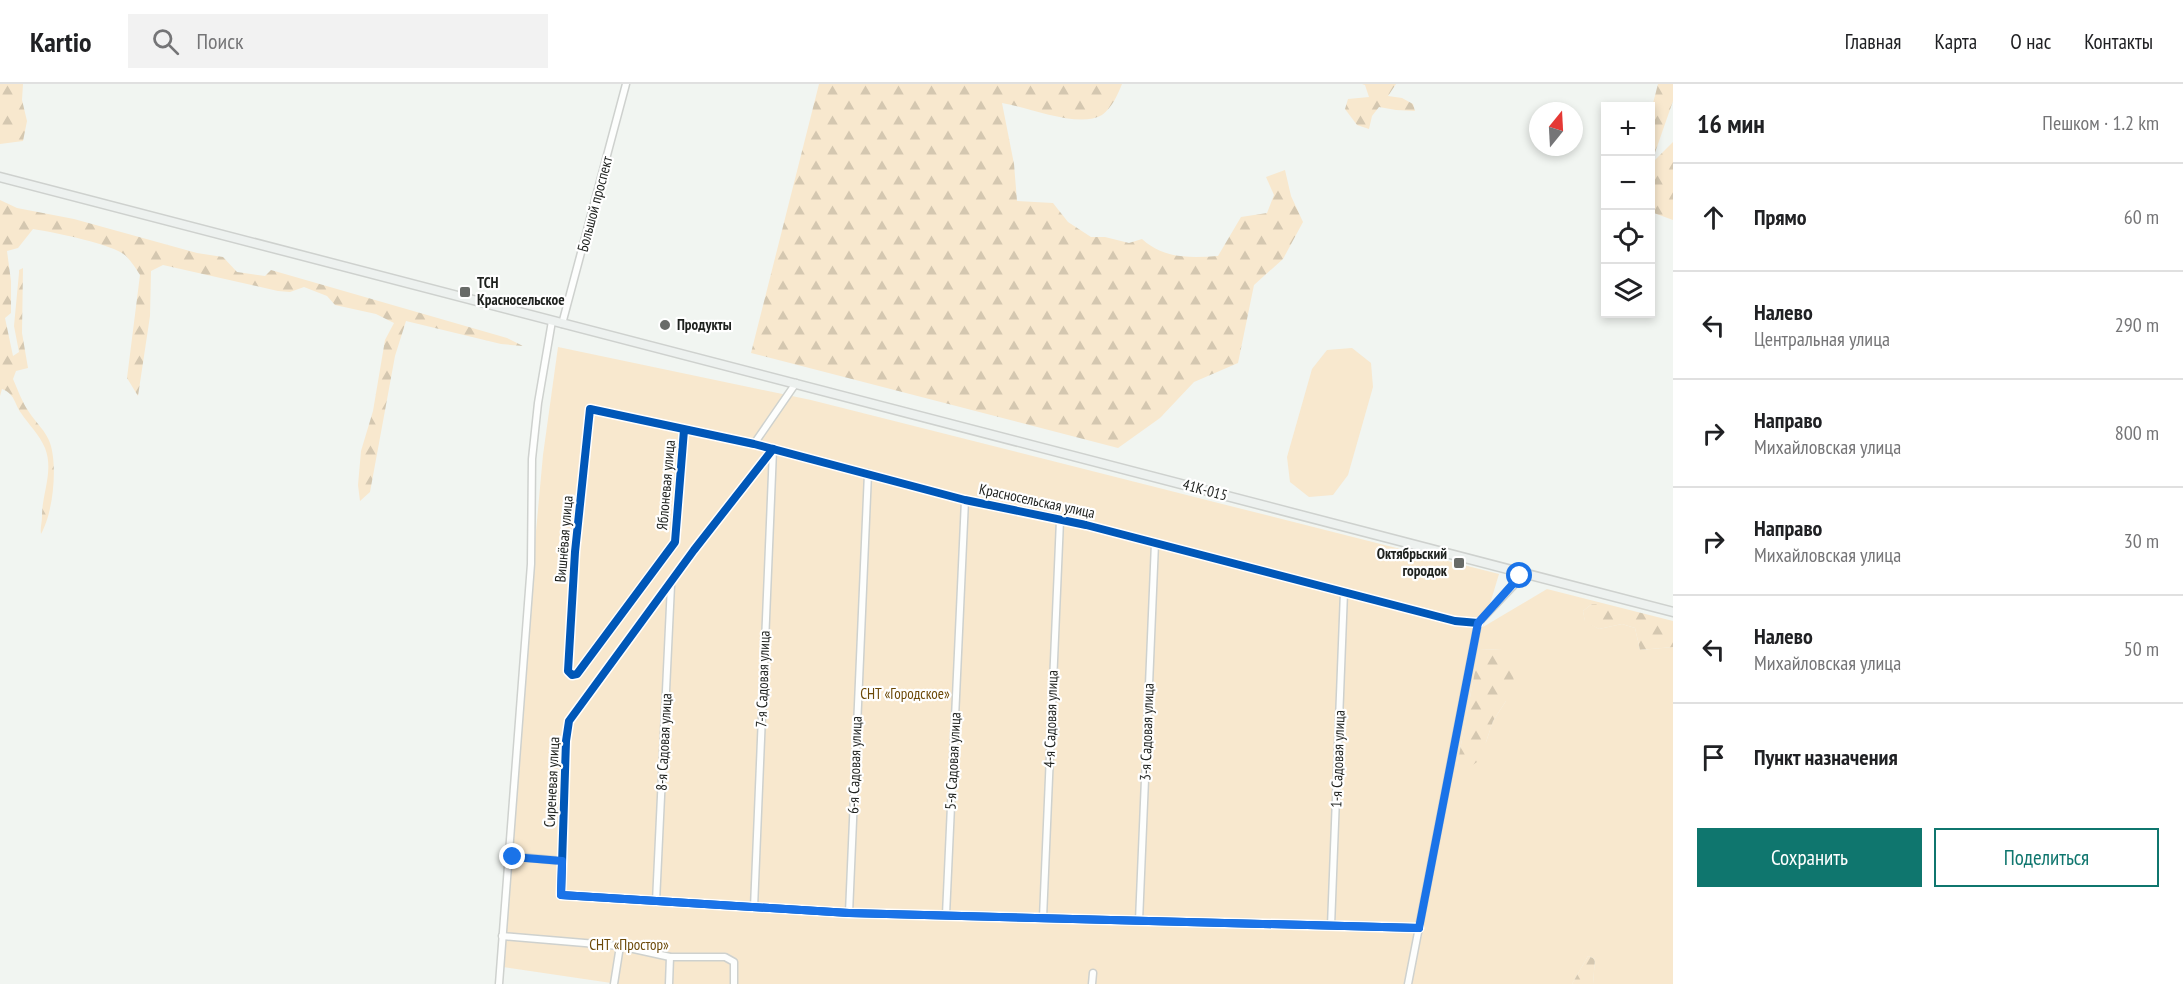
<!DOCTYPE html>
<html lang="ru">
<head>
<meta charset="utf-8">
<style>
  body { margin:0; font-family:"PT Sans Narrow",sans-serif; background:#f2f2f2; color:#202124 }
  .controls { position:absolute; right:18px; top:18px; display:grid; overflow:hidden; border-radius:0px; box-shadow:0 3px 9px #0003 }
  .controls button { width:54px; height:54px; display:grid; place-items:center; padding:0; border:0; border-bottom:2px solid #e0e0e0; background:#fff; color:#202124; font:30px sans-serif }
  .compass { position:absolute; left:1529px; top:18px; width:54px; height:54px; border-radius:50%; background:#fff; box-shadow:0 3px 9px #0003; rotate:18deg }
  .stop { position:absolute; width:18px; height:18px; margin:-14px; border:4px solid #1a73e8; border-radius:50%; background:#fff }
  .stop.end { background:#1a73e8; border-color:#fff; box-shadow:0 2px 6px #0008 }
  .list { margin:0; padding:0; list-style:none }
  h2 { display:flex; justify-content:space-between; align-items:center; height:78px; margin:0; padding:0 24px; font-size:26px }
  h2 small { font-size:20px; font-weight:400; color:#757577 }
  .list li { display:grid; grid-template-columns:39px 1fr auto; gap:18px; align-items:center; box-sizing:border-box; height:108px; padding:0 24px; border-top:2px solid #e0e0e0 }
  .list b { display:block; font-size:22px; white-space:nowrap }
  .list p { margin:0; font-size:20px; white-space:nowrap; color:#757577 }
  .list em { font-size:20px; font-style:normal; color:#757577 }
  .actions { display:flex; gap:12px; padding:18px 24px }
  .actions a { flex:1; padding:14px 0; border:2px solid #0f766e; border-radius:0px; text-align:center; font-size:21px; color:#0f766e }
  .actions .main { background:#0f766e; color:#fff }
  .icon { flex:none; width:33px; height:33px; fill:none; stroke:currentColor; stroke-width:2; stroke-linecap:round; stroke-linejoin:round }
  .map { position:relative; flex:none; width:1673px; height:900px; overflow:hidden }
  header { display:flex; align-items:center; gap:36px; box-sizing:border-box; height:84px; padding:0 30px; background:#fff; border-bottom:2px solid #e0e0e0 }
  header strong { font-size:28px }
  nav { display:flex; gap:33px; margin-inline-start:auto; font-size:21px }
  .search { width:420px; height:54px; background:#f2f2f2; display:flex; align-items:center; gap:15px; box-sizing:border-box; padding:0 21px; border-radius:0px; color:#757577; font-size:22px }
  main { display:flex }
  aside { flex:1; background:#fff }
  .map>svg:first-child { display:block }
  .green { fill:#f8e8ce; fill-rule:evenodd }
  .forest { fill:url(#forest-firs) }
  .lines { fill:none; stroke-linecap:round; stroke-linejoin:round }
  .minor-casing { stroke:#ced1ce; stroke-width:9 }
  .secondary-casing { stroke:#ced1ce; stroke-width:11 }
  .minor { stroke:#fdfefd; stroke-width:6 }
  .secondary { stroke:#edf1ef; stroke-width:8 }
  .cycleway-casing { stroke:#fff; stroke-width:11 }
  .cycleway { stroke:#0057b8; stroke-width:8 }
  .route { stroke:#1a73e8; stroke-width:8 }
  .poi-dot { fill:#686b68; stroke:#fff; stroke-width:2 }
  .labels { text-anchor:middle; stroke-width:4.5; stroke-linejoin:round; paint-order:stroke }
  .street-label { font-size:15px; fill:#1e211e; stroke:#fff }
  .poi-label { font-size:15px; font-weight:bold; fill:#1e211e; stroke:#fff; text-anchor:start }
  .park-label { font-size:15px; fill:#6c4908; stroke:#fff }
</style>
</head>
<body>
<header>
<strong>Kartio</strong>
<div class="search"><svg class="icon" aria-label="search" viewBox="0 0 24 24"><circle cx="10" cy="10" r="6"/><path d="M15 15l6 6"/></svg>Поиск</div>
<nav><a>Главная</a><a>Карта</a><a>О нас</a><a>Контакты</a></nav>
</header>
<main>
<div class="map">
<svg width="1673" height="900" viewBox="0 0 1673 900">
  <defs>
    <pattern id="forest-firs" width="22" height="20" patternUnits="userSpaceOnUse" patternTransform="scale(1.5)"><rect width="22" height="20" fill="#f8e8ce"/><path d="M5 1l3.5 6h-7zM16 11l3.5 6h-7z" fill="#d4c7b0"/></pattern>
  </defs>
  <rect width="100%" height="100%" fill="#f1f5f1"/>
  <g class="green">
    <path d="M558,263L811,316L1499,490L1483,543L1547,505L1606,520H1592L1583,527L1585,537L1599,545L1622,540L1635,544L1640,566L1673,563V900H1593L1595,875L1588,872L1572,900H618L503,883L523,589L543,371ZM1502,565L1506,617L1493,637L1486,658L1456,687L1479,566Z"/>
    <polygon points="1352,264 1371,279 1373,303 1348,391 1333,411 1309,413 1290,398 1287,373 1312,285 1327,266"/>
  </g>
  <g class="forest">
    <polygon points="0,0 23,0 22,16 27,37 23,57 0,60"/>
    <path d="M819,0H1122C1118,10 1112,24 1102,31C1079,45 1028,23 1002,19L1014,80L1017,117L1053,119L1068,138L1091,153H1105L1129,159L1142,155C1164,175 1190,174 1218,172L1241,133L1267,129L1274,111L1266,93L1285,86L1291,112L1303,138L1283,175L1254,201L1238,279L1194,298L1160,334L1118,364L751,269Z"/>
    <polygon points="1362,0 1396,0 1388,12 1402,14 1413,20 1415,27 1396,26 1379,23 1372,32 1369,45 1357,41 1345,25 1348,15 1369,13 1365,1"/>
    <polygon points="1658,0 1673,0 1673,17 1651,80 1651,27"/>
    <polygon points="1673,58 1673,136 1651,128 1650,81"/>
    <path d="M0,116L17,124L74,135L197,169L223,173L237,188L265,192L271,186L507,254L523,262L501,260L406,237L395,272L370,408L360,417L358,401L361,367L373,327L385,256L394,239L376,230L335,221L327,212L304,203L290,208L278,207L163,181L151,187L150,232L138,312L127,294L140,191C136,185 132,178 126,172C114,160 52,148 33,145L18,164L7,167L11,197V229L5,234L13,272L19,268L14,242L19,189V186L23,184L22,249L28,284L16,287L13,295C18,306 22,318 29,328C36,339 46,347 50,359C58,382 53,429 41,450C40,444 42,439 42,432C42,409 54,387 45,364C39,350 29,341 21,329C14,319 15,310 2,305L0,312Z"/>
    <polygon points="1592,520 1606,520 1673,537 1673,563 1640,566 1635,544 1622,540 1599,545 1585,538 1583,527"/>
    <polygon points="1502,565 1512,571 1514,600 1506,617 1493,637 1486,658 1477,678 1467,685 1456,687 1479,566"/>
    <polygon points="1588,872 1595,875 1593,900 1572,900"/>
  </g>
  <g class="lines">
    <g class="minor-casing">
      <g id="minor">
        <polyline points="562,240 626,0"/>
        <polyline points="684,346 675,458 577,590 572,591 568,587 575,468 590,325 754,360 965,416 1086,441 1455,537 1478,539"/>
        <polyline points="754,360 796,299"/>
        <polyline points="773,365 694,466 569,637 566,657 561,811 849,829 1419,844"/>
        <polyline points="509,772 562,777"/>
        <polyline points="656,818 671,501"/>
        <polyline points="754,824 773,366"/>
        <polyline points="849,829 868,389"/>
        <polyline points="946,831 965,416"/>
        <polyline points="1043,834 1060,436"/>
        <polyline points="1139,837 1155,459"/>
        <polyline points="1331,842 1344,508"/>
        <polyline points="502,852 620,862 670,873 725,873 734,878 734,900"/>
        <polyline points="499,900 531,480 532,375 538,319 552,237"/>
        <polyline points="614,900 620,862"/>
        <polyline points="669,900 670,873"/>
        <polyline points="1092,900 1093,889"/>
        <polyline points="1408,900 1478,539 1517,498 1522,489"/>
      </g>
    </g>
    <g class="secondary-casing">
      <polyline id="secondary" points="0,93 1673,528"/>
    </g>
    <use href="#minor" class="minor"/>
    <use href="#secondary" class="secondary"/>
    <g class="cycleway-casing">
      <g id="cycleway">
        <polyline points="684,346 675,458 577,590 572,591 568,587 575,468 590,325 754,360 965,416 1086,441 1455,537 1478,539"/>
        <polyline points="773,365 694,466 569,637 566,657 561,811 849,829 1419,844"/>
      </g>
    </g>
    <use href="#cycleway" class="cycleway"/>
  </g>
  <g class="lines">
    <polyline class="route" points="513,773 562,777 561,811 849,829 1419,844 1478,539 1520,492"/>
  </g>
  <g class="poi-dot">
    <rect x="459" y="202" width="12" height="12" rx="3"/>
    <circle cx="665" cy="241" r="6"/>
    <rect x="1453" y="473" width="12" height="12" rx="3"/>
  </g>
  <g class="labels">
    <g class="street-label">
      <text transform="translate(595 120) rotate(-75)" y="5">Большой проспект</text>
      <text transform="translate(666 401) rotate(-85)" y="5">Яблоневая улица</text>
      <text transform="translate(1205 406) rotate(15)" y="5">41К-015</text>
      <text transform="translate(1037 417) rotate(12)" y="5">Красносельская улица</text>
      <text transform="translate(564 455) rotate(-85)" y="5">Вишнёвая улица</text>
      <text transform="translate(763 595) rotate(-88)" y="5">7-я Садовая улица</text>
      <text transform="translate(1051 635) rotate(-88)" y="5">4-я Садовая улица</text>
      <text transform="translate(1147 648) rotate(-88)" y="5">3-я Садовая улица</text>
      <text transform="translate(664 658) rotate(-87)" y="5">8-я Садовая улица</text>
      <text transform="translate(1338 675) rotate(-88)" y="5">1-я Садовая улица</text>
      <text transform="translate(953 677) rotate(-87)" y="5">5-я Садовая улица</text>
      <text transform="translate(855 681) rotate(-88)" y="5">6-я Садовая улица</text>
      <text transform="translate(552 698) rotate(-87)" y="5">Сиреневая улица</text>
    </g>
    <g class="poi-label">
      <text x="477" y="204">ТСН<tspan x="477" dy="17">Красносельское</tspan></text>
      <text x="677" y="246">Продукты</text>
      <text x="1447" y="475" text-anchor="end">Октябрьский<tspan x="1447" dy="17">городок</tspan></text>
    </g>
    <g class="park-label">
      <text x="905" y="615">СНТ «Городское»</text>
      <text x="629" y="866">СНТ «Простор»</text>
    </g>
  </g>
</svg>
<div class="controls">
<button>+</button>
<button>−</button>
<button><svg class="icon" aria-label="locate" viewBox="0 0 24 24"><circle cx="12" cy="12" r="6"/><path d="M12 2v4M12 18v4M2 12h4M18 12h4"/></svg></button>
<button><svg class="icon" aria-label="layers" viewBox="0 0 24 24"><path d="M12 4l9 5-9 5-9-5zM3 14l9 5 9-5"/></svg></button>
</div>
<svg class="compass" viewBox="-18 -18 36 36"><path d="M0-13l5 13h-10z" fill="#e53935"/><path d="M0 13l5-13h-10z" fill="#757577"/></svg>
<div class="stop" style="left:1520px;top:492px"></div>
<div class="stop end" style="left:513px;top:773px"></div>
</div>
<aside>
<h2>16 мин<small>Пешком · 1.2 km</small></h2>
<ul class="list">
<li><svg class="icon" aria-label="ahead" viewBox="0 0 24 24"><path d="M12 20V5M6 11l6-6 6 6"/></svg><div><b>Прямо</b></div><em>60 m</em></li>
<li><svg class="icon" aria-label="left" viewBox="0 0 24 24"><path d="M17 20v-9H6M10 6l-5 5 5 5"/></svg><div><b>Налево</b><p>Центральная улица</p></div><em>290 m</em></li>
<li><svg class="icon" aria-label="right" viewBox="0 0 24 24"><path d="M7 20v-9h11M14 6l5 5-5 5"/></svg><div><b>Направо</b><p>Михайловская улица</p></div><em>800 m</em></li>
<li><svg class="icon" aria-label="right" viewBox="0 0 24 24"><path d="M7 20v-9h11M14 6l5 5-5 5"/></svg><div><b>Направо</b><p>Михайловская улица</p></div><em>30 m</em></li>
<li><svg class="icon" aria-label="left" viewBox="0 0 24 24"><path d="M17 20v-9H6M10 6l-5 5 5 5"/></svg><div><b>Налево</b><p>Михайловская улица</p></div><em>50 m</em></li>
<li><svg class="icon" aria-label="arrive" viewBox="0 0 24 24"><path d="M6 21V4h12l-3 4 3 4H6"/></svg><div><b>Пункт назначения</b></div></li>
</ul>
<div class="actions"><a class="main">Сохранить</a><a>Поделиться</a></div>
</aside>
</main>
</body>
</html>
